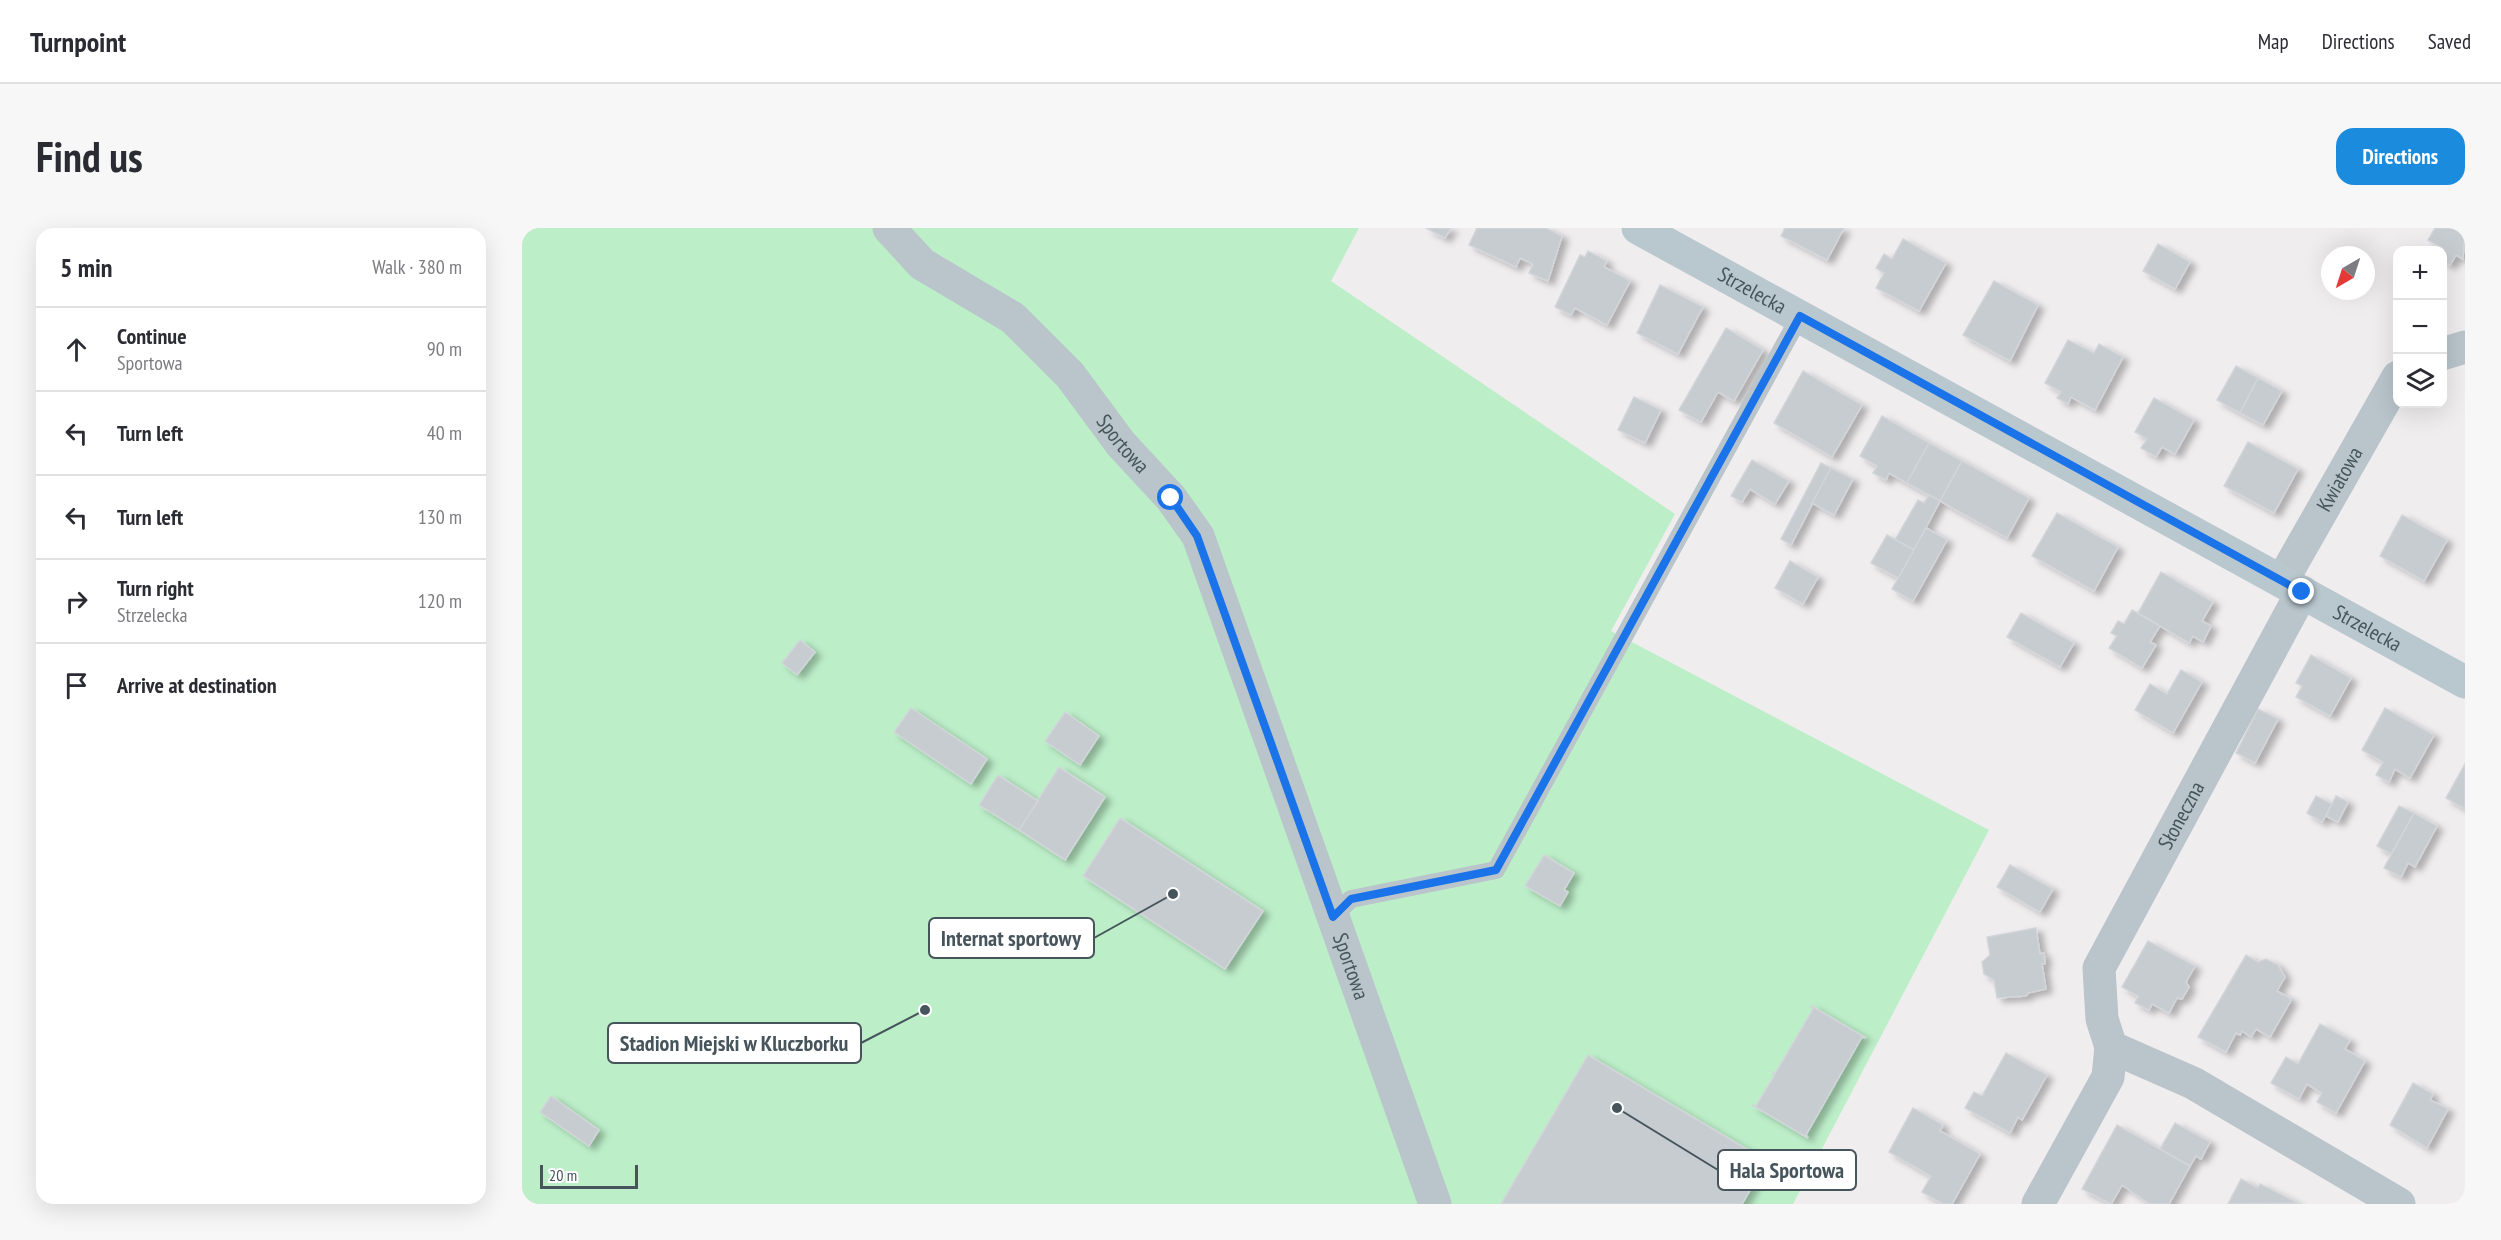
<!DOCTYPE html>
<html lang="en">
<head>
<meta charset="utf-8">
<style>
  body { margin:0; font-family:"PT Sans Narrow",sans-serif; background:#f7f7f7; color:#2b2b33 }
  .controls { position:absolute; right:18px; top:18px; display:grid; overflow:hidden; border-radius:12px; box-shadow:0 6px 24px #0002 }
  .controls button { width:54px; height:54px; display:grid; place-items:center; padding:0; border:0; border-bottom:2px solid #e1e1e2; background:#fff; color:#2b2b33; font:30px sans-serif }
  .compass { position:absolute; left:1799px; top:18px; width:54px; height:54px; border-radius:50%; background:#fff; box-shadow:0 6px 24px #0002; rotate:219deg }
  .scale { position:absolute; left:18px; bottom:15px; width:98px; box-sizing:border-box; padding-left:6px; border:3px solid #46545b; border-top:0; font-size:16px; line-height:21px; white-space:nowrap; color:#46545b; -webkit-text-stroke:4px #fff; paint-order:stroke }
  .stop { position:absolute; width:18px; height:18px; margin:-14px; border:4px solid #1a73e8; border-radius:50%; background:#fff }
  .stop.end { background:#1a73e8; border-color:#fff; box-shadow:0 2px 6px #0008 }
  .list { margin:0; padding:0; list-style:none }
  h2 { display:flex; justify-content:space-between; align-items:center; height:78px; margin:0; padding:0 24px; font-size:26px }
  h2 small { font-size:20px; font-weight:400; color:#7c7c81 }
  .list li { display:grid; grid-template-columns:39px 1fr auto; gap:18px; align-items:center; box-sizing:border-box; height:84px; padding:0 24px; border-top:2px solid #e1e1e2 }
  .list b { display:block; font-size:22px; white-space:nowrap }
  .list p { margin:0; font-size:20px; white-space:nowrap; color:#7c7c81 }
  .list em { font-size:20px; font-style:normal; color:#7c7c81 }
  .icon { flex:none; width:33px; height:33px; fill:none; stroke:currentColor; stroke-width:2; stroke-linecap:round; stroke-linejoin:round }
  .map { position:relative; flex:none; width:1943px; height:976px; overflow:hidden; border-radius:18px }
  header { display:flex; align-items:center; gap:36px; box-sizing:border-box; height:84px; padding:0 30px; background:#fff; border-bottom:2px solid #e1e1e2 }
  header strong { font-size:28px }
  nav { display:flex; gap:33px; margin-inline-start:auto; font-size:21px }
  .intro { display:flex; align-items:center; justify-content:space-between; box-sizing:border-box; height:144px; padding:0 36px }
  h1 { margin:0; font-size:42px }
  .button { padding:15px 27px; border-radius:18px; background:#1b8cdd; color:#fff; font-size:21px; font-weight:700 }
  main { display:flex; gap:36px; padding:0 36px }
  aside { flex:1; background:#fff; border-radius:18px; box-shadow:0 6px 24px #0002 }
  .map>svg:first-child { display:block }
  .green { fill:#bceec8 }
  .building { fill:#c7ccd0; stroke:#d2d5d9; stroke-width:1.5; filter:url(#shadow) }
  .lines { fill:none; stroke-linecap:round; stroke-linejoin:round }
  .lane { stroke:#b9c4cb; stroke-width:18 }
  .street { stroke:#b9c4cb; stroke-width:33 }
  .secondary { stroke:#b9c7cf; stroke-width:33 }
  .route { stroke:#1a73e8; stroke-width:8 }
  .labels { text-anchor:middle; stroke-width:6; stroke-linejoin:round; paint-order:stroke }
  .street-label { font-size:21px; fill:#46545b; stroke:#fff }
  .leader { fill:none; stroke:#46545b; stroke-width:2 }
  .callout-dot { fill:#46545b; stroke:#fff; stroke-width:2 }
  .callout { fill:#fff; stroke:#46545b; stroke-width:2 }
  .callout-label { font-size:22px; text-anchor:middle; font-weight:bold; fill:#46545b }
</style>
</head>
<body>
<header>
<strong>Turnpoint</strong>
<nav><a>Map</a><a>Directions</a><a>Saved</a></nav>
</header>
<div class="intro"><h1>Find us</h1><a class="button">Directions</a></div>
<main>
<aside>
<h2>5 min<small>Walk · 380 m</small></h2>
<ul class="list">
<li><svg class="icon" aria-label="ahead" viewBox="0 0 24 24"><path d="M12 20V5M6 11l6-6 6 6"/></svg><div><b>Continue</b><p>Sportowa</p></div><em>90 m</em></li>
<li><svg class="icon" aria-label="left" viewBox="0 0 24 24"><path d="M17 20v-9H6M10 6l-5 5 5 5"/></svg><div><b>Turn left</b></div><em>40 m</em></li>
<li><svg class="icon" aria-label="left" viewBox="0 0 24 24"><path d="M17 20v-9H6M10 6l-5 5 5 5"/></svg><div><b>Turn left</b></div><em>130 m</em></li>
<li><svg class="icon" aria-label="right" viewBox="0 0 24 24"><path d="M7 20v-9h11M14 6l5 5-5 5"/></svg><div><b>Turn right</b><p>Strzelecka</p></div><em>120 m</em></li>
<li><svg class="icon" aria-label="arrive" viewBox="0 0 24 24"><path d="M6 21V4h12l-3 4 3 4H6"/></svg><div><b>Arrive at destination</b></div></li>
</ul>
</aside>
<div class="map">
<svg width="1943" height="976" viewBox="0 0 1943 976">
  <defs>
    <filter id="shadow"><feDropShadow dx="6" dy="4" stdDeviation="3" flood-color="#0004"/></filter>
  </defs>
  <rect width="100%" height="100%" fill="#f0edee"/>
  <polygon class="green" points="0,0 837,0 809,53 1153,286 1089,403 1467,602 1271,976 0,976"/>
  <g class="building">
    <polygon points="904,0 929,0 923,10"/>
    <polygon points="955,0 1024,0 1040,8 1026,53 1007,45 1011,36 998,30 994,39 947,17"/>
    <polygon points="1263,0 1322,0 1305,32 1259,8"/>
    <polygon points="1913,0 1943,0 1941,31 1934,27 1928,37 1920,33 1921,20 1906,12"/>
    <polygon points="1381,11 1424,35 1397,83 1354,60 1362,45 1354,40 1362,26 1370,31"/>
    <polygon points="1636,16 1668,34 1653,61 1621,43"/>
    <polygon points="1066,23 1085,33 1082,39 1108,53 1085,97 1053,80 1049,87 1033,79 1058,27 1063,29"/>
    <polygon points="1472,53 1516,77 1488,133 1441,107"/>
    <polygon points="1138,57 1181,79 1156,126 1115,105"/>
    <polygon points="1204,100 1241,122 1212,173 1196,164 1179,194 1157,182"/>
    <polygon points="1546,112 1572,125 1577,116 1601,129 1573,182 1549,169 1546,176 1535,170 1539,164 1523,155"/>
    <polygon points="1714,138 1736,150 1718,185 1695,172"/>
    <polygon points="1281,143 1340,177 1310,229 1252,195"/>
    <polygon points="1736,150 1760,163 1741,197 1718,185"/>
    <polygon points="1112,169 1139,182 1123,215 1096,202"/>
    <polygon points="1632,170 1672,192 1653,226 1640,219 1634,229 1619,220 1625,211 1613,204"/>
    <polygon points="1360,188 1407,215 1385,255 1367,245 1364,252 1351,245 1355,238 1338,228"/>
    <polygon points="1726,214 1776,241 1752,285 1702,258"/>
    <polygon points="1407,215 1440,233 1418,273 1385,255"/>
    <polygon points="1230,232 1267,253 1253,276 1228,261 1220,274 1209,268"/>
    <polygon points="1440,233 1507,270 1485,310 1418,273"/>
    <polygon points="1299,235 1309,240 1269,317 1259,311"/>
    <polygon points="1309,240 1331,251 1312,287 1290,275"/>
    <polygon points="1407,267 1418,273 1392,322 1373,312 1396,272 1402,275"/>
    <polygon points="1535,285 1596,319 1572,363 1510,328"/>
    <polygon points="1880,287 1925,312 1902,353 1858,328"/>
    <polygon points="1404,300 1425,312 1391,373 1370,361"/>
    <polygon points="1365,307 1392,322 1376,350 1349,335"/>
    <polygon points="1268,333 1296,349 1281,376 1253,360"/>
    <polygon points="1639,344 1691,374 1680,393 1689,398 1681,414 1671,408 1667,415 1616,385"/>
    <polygon points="1610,382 1638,398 1628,414 1634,417 1620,440 1587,420 1595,408 1589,405 1596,393 1602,396"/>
    <polygon points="1499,385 1552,415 1538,439 1485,409"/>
    <polygon points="278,412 293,424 275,447 260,435"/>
    <polygon points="1789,427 1829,450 1808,488 1774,469 1780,458 1774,455"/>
    <polygon points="1659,442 1680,454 1651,505 1613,482 1628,456 1645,466"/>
    <polygon points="389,480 465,531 449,556 372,504"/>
    <polygon points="1863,480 1912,507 1888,550 1873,541 1867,554 1854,547 1861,534 1840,522"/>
    <polygon points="1736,481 1756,491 1733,535 1714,525"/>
    <polygon points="543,484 577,508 558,537 523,513"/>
    <polygon points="1943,536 1943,581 1924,570"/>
    <polygon points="537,539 583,569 543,632 497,602"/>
    <polygon points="476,547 516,573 497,602 457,577"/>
    <polygon points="1794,568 1810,576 1800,594 1785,585"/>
    <polygon points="1814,568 1826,574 1816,594 1804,588"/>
    <polygon points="1877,578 1892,585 1869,626 1855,618"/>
    <polygon points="1892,585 1915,598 1893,639 1886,635 1879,649 1862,640"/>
    <polygon points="598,590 741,683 703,741 561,648"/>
    <polygon points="1022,627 1052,645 1042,662 1046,664 1038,678 1003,658"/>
    <polygon points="1488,637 1531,661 1518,684 1475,659"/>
    <polygon points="1514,700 1518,726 1522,725 1523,736 1520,736 1524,761 1506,765 1504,768 1475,770 1472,752 1462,746 1460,734 1468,727 1465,709"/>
    <polygon points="1626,713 1673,738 1664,754 1667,759 1660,771 1655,770 1647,785 1630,776 1627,782 1613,775 1616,768 1600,759"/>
    <polygon points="1724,727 1736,734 1744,731 1756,737 1763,749 1755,763 1769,771 1768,774 1748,809 1734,801 1729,809 1720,803 1718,807 1714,805 1704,824 1676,809"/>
    <polygon points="1288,777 1344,810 1340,809 1284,907 1286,910 1230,877 1234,878 1252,848 1250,844 1253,846 1291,781"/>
    <polygon points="1798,796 1828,812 1823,821 1843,833 1814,885 1795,874 1800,865 1785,856 1777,871 1749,855 1764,829 1776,836"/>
    <polygon points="1484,825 1525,847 1500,892 1496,889 1488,905 1443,880 1452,864 1460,868"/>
    <polygon points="1066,827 1245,933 1220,976 979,976"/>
    <polygon points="1891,855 1911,866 1908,872 1926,881 1905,920 1868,897"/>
    <polygon points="29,868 77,902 67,918 18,884"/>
    <polygon points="1391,880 1421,897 1418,903 1458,926 1430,976 1421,976 1400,964 1409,948 1367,924"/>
    <polygon points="1653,895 1688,914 1679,931 1674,928 1668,938 1638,921"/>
    <polygon points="1595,897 1668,938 1647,976 1628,976 1600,957 1589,976 1560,961"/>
    <polygon points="1719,951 1736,960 1738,956 1776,975 1706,976"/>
  </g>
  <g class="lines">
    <polyline class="lane" points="811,689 829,671 974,642 1278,88"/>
    <g class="street">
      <path id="s1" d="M367,0L400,36L491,90L548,147L599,216L649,270L676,308L913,976"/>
      <polyline points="1920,126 1943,119"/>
      <path id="s2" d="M1760,353L1876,149"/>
      <polyline points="1589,819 1671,855 1877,976"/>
      <path id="s3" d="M1516,976L1586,849L1589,819L1580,791L1577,740L1780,364"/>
    </g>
    <path class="secondary" id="s4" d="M1116,0L1943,454"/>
  </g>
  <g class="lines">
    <polyline class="route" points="649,270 675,308 811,689 829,671 974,642 1278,88 1780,364"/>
  </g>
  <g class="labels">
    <g class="street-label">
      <text dy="7" stroke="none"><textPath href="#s4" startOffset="130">Strzelecka</textPath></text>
      <text dy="7" stroke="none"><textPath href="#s1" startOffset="322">Sportowa</textPath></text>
      <text dy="7" stroke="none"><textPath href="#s2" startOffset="117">Kwiatowa</textPath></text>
      <text dy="7" stroke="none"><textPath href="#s4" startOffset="832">Strzelecka</textPath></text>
      <text dy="7" stroke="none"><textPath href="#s3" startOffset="429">Słoneczna</textPath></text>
      <text dy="7" stroke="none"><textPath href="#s1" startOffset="898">Sportowa</textPath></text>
    </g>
  </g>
  <path class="leader" d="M651 666L572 710M403 782L339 815M1095 880L1196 942"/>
  <g class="callout-dot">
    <circle cx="651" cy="666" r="6"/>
    <circle cx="403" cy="782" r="6"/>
    <circle cx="1095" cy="880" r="6"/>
  </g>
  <g class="callout">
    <rect x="407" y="690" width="165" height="40" rx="6"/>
    <rect x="86" y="795" width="253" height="40" rx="6"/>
    <rect x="1196" y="922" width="138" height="40" rx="6"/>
  </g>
  <g class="callout-label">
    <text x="489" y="718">Internat sportowy</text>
    <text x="212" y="823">Stadion Miejski w Kluczborku</text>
    <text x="1265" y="950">Hala Sportowa</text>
  </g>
</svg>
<div class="controls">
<button>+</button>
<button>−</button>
<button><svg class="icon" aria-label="layers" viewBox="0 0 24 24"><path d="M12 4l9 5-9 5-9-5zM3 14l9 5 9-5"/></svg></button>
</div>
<svg class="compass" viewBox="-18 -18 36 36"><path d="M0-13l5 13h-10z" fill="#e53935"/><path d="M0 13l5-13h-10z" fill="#7c7c81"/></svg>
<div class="scale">20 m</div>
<div class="stop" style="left:649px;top:270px"></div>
<div class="stop end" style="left:1780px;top:364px"></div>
</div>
</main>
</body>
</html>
